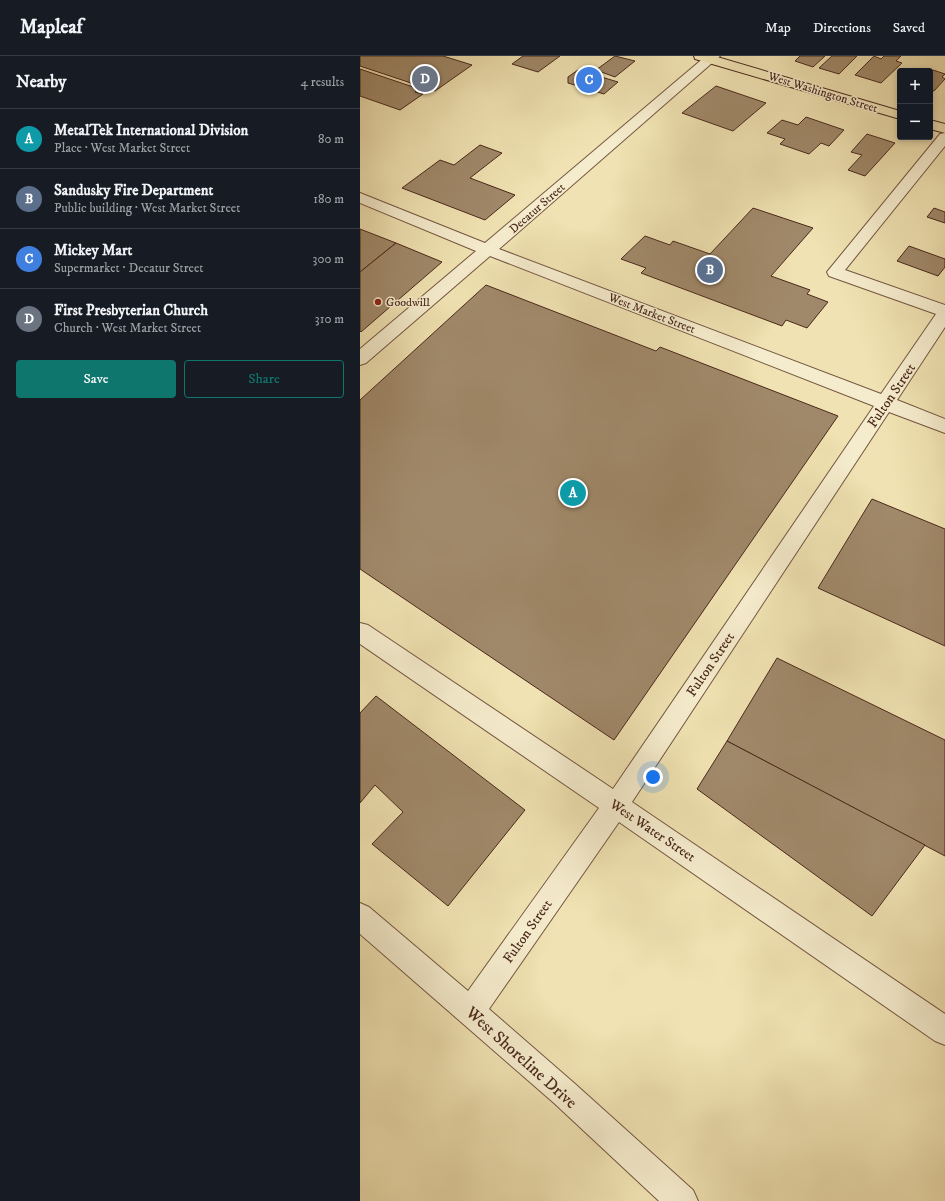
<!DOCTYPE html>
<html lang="en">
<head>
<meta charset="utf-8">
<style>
  body { margin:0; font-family:"IM FELL DW Pica",serif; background:#20242c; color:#f1f3f6 }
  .controls { position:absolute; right:12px; top:12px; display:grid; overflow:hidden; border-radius:4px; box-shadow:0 2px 6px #0003 }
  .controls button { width:36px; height:36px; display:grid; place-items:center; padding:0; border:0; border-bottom:1px solid #363941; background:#171b24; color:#f1f3f6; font:20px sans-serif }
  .you { position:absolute; left:293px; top:721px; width:14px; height:14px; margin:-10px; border:3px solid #fff; border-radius:50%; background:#1a73e8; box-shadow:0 0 0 6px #1a73e833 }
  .badge { display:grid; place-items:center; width:26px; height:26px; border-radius:50%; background:#0f766e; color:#fff; font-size:13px; font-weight:700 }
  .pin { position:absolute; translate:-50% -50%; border:2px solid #fff; box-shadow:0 1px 4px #0006 }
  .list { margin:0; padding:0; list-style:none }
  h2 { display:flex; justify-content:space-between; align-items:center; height:52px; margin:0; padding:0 16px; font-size:17px }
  h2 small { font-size:13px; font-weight:400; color:#9ea1a6 }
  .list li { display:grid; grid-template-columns:26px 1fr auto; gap:12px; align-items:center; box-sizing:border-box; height:60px; padding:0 16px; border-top:1px solid #363941 }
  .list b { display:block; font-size:15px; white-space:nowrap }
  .list p { margin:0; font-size:13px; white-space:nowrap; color:#9ea1a6 }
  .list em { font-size:13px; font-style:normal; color:#9ea1a6 }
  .actions { display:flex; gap:8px; padding:12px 16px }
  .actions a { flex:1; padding:9px 0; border:1px solid #0f766e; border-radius:4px; text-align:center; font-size:14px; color:#0f766e }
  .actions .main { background:#0f766e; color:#fff }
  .map { position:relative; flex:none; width:585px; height:1145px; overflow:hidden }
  header { display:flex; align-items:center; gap:24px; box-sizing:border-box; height:56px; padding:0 20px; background:#171b24; border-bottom:1px solid #363941 }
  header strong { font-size:19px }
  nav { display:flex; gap:22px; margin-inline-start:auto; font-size:14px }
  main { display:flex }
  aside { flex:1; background:#171b24 }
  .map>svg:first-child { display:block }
  .building { fill:#a0896a; stroke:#4a281b }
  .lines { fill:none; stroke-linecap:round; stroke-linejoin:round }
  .minor-casing { stroke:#745641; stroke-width:2 }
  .major-casing { stroke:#4a281b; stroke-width:2 }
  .minor { fill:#f5eccd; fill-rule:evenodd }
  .major { fill:#f0e2b2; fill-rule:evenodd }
  .poi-dot { fill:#8f2418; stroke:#f5eccd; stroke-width:1.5 }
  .labels { text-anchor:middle; stroke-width:3; stroke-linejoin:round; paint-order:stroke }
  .far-street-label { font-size:12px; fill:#4a281b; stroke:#f5eccd }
  .far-poi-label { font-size:12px; fill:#4a281b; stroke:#f5eccd; text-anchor:start }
  .street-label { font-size:14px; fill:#4a281b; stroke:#f5eccd }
  .near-street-label { font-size:17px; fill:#4a281b; stroke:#f5eccd }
</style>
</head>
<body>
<header>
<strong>Mapleaf</strong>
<nav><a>Map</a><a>Directions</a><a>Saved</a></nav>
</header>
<main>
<aside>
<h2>Nearby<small>4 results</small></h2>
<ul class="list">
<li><span class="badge" style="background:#0f9aa8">A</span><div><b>MetalTek International Division</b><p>Place · West Market Street</p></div><em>80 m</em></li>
<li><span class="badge" style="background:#5c6f8a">B</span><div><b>Sandusky Fire Department</b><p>Public building · West Market Street</p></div><em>180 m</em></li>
<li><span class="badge" style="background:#3f7fe0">C</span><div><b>Mickey Mart</b><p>Supermarket · Decatur Street</p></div><em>300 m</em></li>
<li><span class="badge" style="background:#6b7280">D</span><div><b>First Presbyterian Church</b><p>Church · West Market Street</p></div><em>310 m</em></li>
</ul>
<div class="actions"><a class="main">Save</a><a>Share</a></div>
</aside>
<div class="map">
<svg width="585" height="1145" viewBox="0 0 585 1145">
  <rect width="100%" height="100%" fill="#f0e2b2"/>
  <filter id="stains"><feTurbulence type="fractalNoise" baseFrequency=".005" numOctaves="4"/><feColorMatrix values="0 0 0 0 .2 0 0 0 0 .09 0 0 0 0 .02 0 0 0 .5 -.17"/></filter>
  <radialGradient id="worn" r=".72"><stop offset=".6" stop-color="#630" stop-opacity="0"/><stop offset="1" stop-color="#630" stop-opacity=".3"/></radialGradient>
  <g class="building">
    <polygon points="0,0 83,0 112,9 75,35 0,10"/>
    <polygon points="163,0 200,0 178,16 152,8"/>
    <polygon points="255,0 275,5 255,21 236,14"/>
    <polygon points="440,0 465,0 453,11 435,5"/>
    <polygon points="472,0 497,0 479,18 459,12"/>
    <polygon points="514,0 521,3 524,0 541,0 536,5 542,7 521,27 495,19"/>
    <polygon points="0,13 59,33 55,36 63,38 40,54 0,40"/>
    <polygon points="218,14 258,26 244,38 208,27 208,21"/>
    <polygon points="573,14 585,18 582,21 585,23 574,35 570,34 570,17"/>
    <polygon points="356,30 406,47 373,75 322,57"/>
    <polygon points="446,61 484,74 469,90 461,87 449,98 420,88 425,83 407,77 422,64 438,69"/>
    <polygon points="507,78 535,87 505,120 488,114 502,99 491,96"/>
    <polygon points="120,89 142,97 110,122 155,139 125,164 42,132 80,104 94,109"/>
    <polygon points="393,152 453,172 411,220 450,234 447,238 468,246 447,272 426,264 422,270 281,217 286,212 261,203 285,180 310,189 313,185 350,198"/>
    <polygon points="574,152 585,156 585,167 567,161"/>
    <polygon points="0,173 36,187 0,216"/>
    <polygon points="36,187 82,206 1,276 0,275 0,216"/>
    <polygon points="549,190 585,203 585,211 578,220 537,205"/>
    <polygon points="126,229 296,295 300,291 478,360 254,684 0,513 0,344"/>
    <polygon points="512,443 585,473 585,590 458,532"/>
    <polygon points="417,602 585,684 585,800 367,685"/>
    <polygon points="16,640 165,754 88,850 12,788 43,756 15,729 0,747 0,657"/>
    <polygon points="367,685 565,789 512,860 337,733"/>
  </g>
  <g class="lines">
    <g class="minor-casing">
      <polygon id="minor" points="346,0 360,0 139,193 521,338 576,258 469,220 467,216 580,78 585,77 585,90 485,214 585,249 585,271 537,344 585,363 585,377 529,356 272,746 585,958 585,989 575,985 259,766 129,953 214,1027 333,1134 338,1145 299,1145 194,1047 0,878 0,847 9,851 108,935 239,752 0,588 0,567 8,569 253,733 514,350 130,200 6,307 0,309 0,293 116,195 0,147 0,137 125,187"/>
    </g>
    <g class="major-casing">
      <g id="major">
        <polygon points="334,0 354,0 540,55 540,63 335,3"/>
        <polygon points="570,64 585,68 585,77 570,73"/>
      </g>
    </g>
    <use href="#minor" class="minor"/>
    <use href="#major" class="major"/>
  </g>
  <circle class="poi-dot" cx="18" cy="246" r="4"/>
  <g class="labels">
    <g class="far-street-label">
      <text transform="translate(463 36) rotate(17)" y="4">West Washington Street</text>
      <text transform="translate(177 152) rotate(-41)" y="4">Decatur Street</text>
      <text transform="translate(292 257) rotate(21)" y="4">West Market Street</text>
    </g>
    <g class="far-poi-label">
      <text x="26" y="250">Goodwill</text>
    </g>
    <g class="street-label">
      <text transform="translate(531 339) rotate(-56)" y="5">Fulton Street</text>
      <text transform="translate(350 608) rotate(-56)" y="5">Fulton Street</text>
      <text transform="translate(293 774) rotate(34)" y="5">West Water Street</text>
      <text transform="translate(167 875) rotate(-55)" y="5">Fulton Street</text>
    </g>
    <g class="near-street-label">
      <text transform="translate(162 1001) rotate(42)" y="6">West Shoreline Drive</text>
    </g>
  </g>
  <rect width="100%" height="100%" filter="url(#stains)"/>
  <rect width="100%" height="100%" fill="url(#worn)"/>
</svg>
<div class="controls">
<button>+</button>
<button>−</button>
</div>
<div class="you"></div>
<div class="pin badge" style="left:213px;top:437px;background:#0f9aa8">A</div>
<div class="pin badge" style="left:350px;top:214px;background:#5c6f8a">B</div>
<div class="pin badge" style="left:229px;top:24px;background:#3f7fe0">C</div>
<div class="pin badge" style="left:65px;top:23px;background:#6b7280">D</div>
</div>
</main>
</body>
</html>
